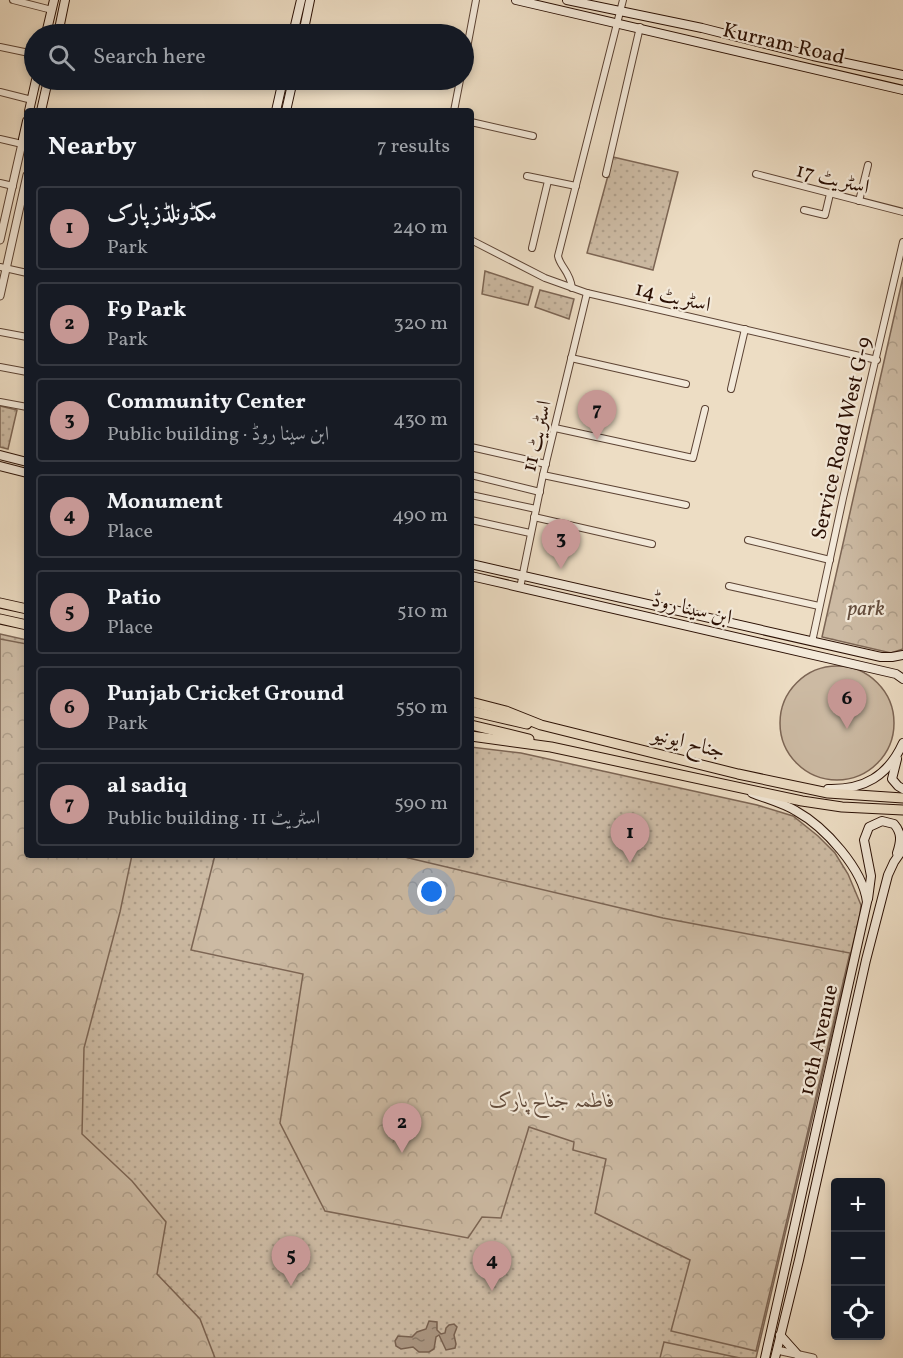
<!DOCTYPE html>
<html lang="en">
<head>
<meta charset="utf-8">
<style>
  body { margin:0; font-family:Vollkorn,Amiri,serif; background:#242831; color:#f1f3f6 }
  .controls { position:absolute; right:18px; bottom:18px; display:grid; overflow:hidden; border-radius:6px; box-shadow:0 3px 9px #0003 }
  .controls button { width:54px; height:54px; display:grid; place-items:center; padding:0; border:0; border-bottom:2px solid #363941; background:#171b24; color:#f1f3f6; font:30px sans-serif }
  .you { position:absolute; left:432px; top:892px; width:21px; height:21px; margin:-15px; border:4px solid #fff; border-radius:50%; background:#1a73e8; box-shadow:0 0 0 9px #1a73e833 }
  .badge { display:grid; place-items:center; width:39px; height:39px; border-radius:50%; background:#c59692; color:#111; font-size:20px; font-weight:700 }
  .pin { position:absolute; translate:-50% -50px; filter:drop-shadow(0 2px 3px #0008) }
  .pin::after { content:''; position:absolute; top:32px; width:21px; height:18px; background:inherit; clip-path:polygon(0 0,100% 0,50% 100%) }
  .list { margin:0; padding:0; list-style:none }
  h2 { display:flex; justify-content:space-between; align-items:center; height:78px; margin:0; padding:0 24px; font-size:26px }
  h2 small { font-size:20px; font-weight:400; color:#9ea1a6 }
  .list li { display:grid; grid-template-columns:39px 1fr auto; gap:18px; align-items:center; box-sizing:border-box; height:84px; margin:0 12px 12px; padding:0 12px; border:2px solid #363941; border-radius:6px }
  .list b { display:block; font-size:22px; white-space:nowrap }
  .list p { margin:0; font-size:20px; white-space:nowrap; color:#9ea1a6 }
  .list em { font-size:20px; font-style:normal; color:#9ea1a6 }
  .icon { flex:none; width:33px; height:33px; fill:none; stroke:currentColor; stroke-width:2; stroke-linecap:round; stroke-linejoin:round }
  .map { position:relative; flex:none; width:903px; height:1358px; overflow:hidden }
  .search { position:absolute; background:#171b24; box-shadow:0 3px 9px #0003; left:24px; top:24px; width:450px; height:66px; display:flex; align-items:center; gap:15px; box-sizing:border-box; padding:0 21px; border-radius:33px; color:#9ea1a6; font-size:22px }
  .panel { position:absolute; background:#171b24; box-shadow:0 3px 9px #0003; left:24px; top:108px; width:450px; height:750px; border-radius:6px }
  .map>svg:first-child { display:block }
  .grass { fill:url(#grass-dots); stroke:#7c6554; stroke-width:1.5 }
  .forest { fill:url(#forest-crowns); stroke:#7c6554; stroke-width:1.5 }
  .garden { fill:#ccbaa3; stroke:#7c6554; stroke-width:1.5 }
  .water { fill:url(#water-ripples); stroke:#786150; stroke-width:1.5 }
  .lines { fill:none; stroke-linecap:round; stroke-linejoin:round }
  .minor-casing { stroke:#5c4334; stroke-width:8 }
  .tertiary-casing { stroke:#5c4334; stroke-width:9 }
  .secondary-casing { stroke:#2b1004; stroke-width:10 }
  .primary-casing { stroke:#2b1004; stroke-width:11 }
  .minor { stroke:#f3e9d9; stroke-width:6 }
  .tertiary { stroke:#f3e9d9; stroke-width:7 }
  .secondary { stroke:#f3e9d9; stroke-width:8 }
  .primary { stroke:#edddc4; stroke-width:9 }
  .labels { text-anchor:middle; stroke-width:4.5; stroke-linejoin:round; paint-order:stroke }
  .street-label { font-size:21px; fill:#2b1004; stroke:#f3e9d9 }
  .park-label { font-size:21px; font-style:italic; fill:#634c3c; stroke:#f3e9d9 }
</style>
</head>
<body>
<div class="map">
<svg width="903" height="1358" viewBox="0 0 903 1358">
  <defs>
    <pattern id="grass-dots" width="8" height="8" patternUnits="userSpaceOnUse" patternTransform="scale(1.5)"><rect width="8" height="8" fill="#ccbaa3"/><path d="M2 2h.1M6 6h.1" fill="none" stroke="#af9f8b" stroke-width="1.8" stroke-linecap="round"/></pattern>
    <pattern id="forest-crowns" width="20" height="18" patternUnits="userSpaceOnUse" patternTransform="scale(1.5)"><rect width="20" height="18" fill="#ccbaa3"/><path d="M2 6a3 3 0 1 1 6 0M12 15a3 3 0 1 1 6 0" fill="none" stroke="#af9f8b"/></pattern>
    <pattern id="water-ripples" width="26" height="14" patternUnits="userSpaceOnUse" patternTransform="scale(1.5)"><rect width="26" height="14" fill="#ab9783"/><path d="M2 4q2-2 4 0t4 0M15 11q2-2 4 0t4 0" fill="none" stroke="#8b7a69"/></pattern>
  </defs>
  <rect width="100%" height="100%" fill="#edddc4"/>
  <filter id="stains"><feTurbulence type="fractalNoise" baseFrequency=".00333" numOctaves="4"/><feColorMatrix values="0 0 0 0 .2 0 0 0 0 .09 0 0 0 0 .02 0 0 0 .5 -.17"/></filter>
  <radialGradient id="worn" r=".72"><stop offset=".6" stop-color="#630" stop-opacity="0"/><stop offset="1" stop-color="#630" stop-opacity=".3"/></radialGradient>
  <g class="grass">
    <polygon points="613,157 678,172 653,270 587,253"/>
    <polygon points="485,271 533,287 528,305 482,294"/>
    <polygon points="540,290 574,299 569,319 535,307"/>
    <polygon points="0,406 17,410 8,449 0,447"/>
    <polygon points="0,634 27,640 27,855 471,855 471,747 521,753 757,805 793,816 818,836 835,853 848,874 861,905 860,914 756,1358 0,1358"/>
  </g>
  <g class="forest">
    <polygon points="903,277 903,649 891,653 822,637"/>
    <polygon points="0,639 27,644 27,855 132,855 120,912 84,1048 82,1134 132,1181 166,1222 157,1274 200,1319 215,1358 0,1358"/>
    <polygon points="215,855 396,855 663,918 850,953 756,1351 671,1331 690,1260 595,1213 606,1159 573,1150 574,1142 529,1127 501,1218 482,1217 468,1238 325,1211 280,1123 303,974 191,950"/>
    <polygon points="664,1342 740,1358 660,1358"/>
  </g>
  <circle class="garden" cx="837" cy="723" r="57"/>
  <polygon class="water" points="429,1321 437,1322 437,1330 441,1334 445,1333 446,1328 449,1325 454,1324 457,1327 454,1335 456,1344 455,1348 446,1350 439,1335 436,1337 434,1349 429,1352 419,1352 413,1347 401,1349 396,1346 395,1341 398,1336 412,1337 417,1332 426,1329"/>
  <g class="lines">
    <g class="minor-casing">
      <g id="minor">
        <polyline points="13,0 52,10"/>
        <polyline points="0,47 34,54"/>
        <polyline points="464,64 476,0"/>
        <polyline points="0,92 32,100"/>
        <polyline points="454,111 460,80"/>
        <polyline points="471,122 533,136"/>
        <polyline points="0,139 22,144"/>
        <polyline points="606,174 640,27"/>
        <polyline points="756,174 903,212"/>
        <polyline points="527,176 576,186"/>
        <polyline points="0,183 13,186"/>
        <polyline points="859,201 868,165"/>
        <polyline points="804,210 825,215 830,194"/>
        <polyline points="471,240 545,278 587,293 877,360"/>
        <polyline points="532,248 548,181"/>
        <polyline points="0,267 27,273"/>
        <path d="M572,288C570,271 560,267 558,256L623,0"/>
        <polyline points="0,332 27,337"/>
        <polyline points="571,358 686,384"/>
        <polyline points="0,367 27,372"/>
        <polyline points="731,389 745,329"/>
        <polyline points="0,402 27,407"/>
        <polyline points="555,428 693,458 705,409"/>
        <polyline points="471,447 546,464"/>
        <polyline points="471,475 540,492"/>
        <polyline points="543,475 686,505"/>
        <polyline points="471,495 536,509"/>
        <polyline points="534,517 652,544"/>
        <polyline points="471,520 530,533"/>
        <polyline points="748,540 830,560"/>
        <polyline points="729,586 819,606"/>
        <polyline points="520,588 543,475 587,293"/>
        <polyline points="812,642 843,498 903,242"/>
      </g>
    </g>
    <g class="tertiary-casing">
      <g id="tertiary">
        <polyline points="0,240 23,139"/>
        <polyline points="0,296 27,175"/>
        <polyline points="777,1350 813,1358"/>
      </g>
    </g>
    <g class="secondary-casing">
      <g id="secondary">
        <polyline points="516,0 903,90"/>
        <polyline points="567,0 702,28 813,56 903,75"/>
        <polyline points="46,34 54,0"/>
        <polyline points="58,34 65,0"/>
        <polyline points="293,34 301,0"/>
        <polyline points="303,34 310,0"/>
        <polyline points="29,111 36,80"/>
        <polyline points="41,111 48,80"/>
        <polyline points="276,111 283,80"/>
        <polyline points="286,111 293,80"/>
        <polyline points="27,121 23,139 27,140"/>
        <polyline points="0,455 27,462"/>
        <polyline points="0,466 27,473"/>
        <polyline points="471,564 881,657 892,657 903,655"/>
        <polyline points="471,576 896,674 903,679"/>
        <polyline points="897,759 892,779 898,786 903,789"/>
        <path d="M828,789C864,790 888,776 903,743"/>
        <path d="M752,793C767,799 783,803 796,811C825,827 863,869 867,902L765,1358"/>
        <path d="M868,899L871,876L864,840L869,827L882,821L894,824C902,833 901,841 897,853"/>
        <polyline points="780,1335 797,1354"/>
        <polyline points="775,1358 799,1260 866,960 888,875 894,862 903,849"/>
      </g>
    </g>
    <g class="primary-casing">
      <g id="primary">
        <polyline points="0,603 27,609"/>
        <polyline points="0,619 27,625"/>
        <polyline points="471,702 506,711 541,725 738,774 828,793 903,798"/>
        <polyline points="471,711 527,724"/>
        <polyline points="471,725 529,739"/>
        <polyline points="471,736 551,747 802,801 842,807 903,810"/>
      </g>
    </g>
    <use href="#minor" class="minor"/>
    <use href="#tertiary" class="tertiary"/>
    <use href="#secondary" class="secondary"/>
    <use href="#primary" class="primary"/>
  </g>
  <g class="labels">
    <g class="street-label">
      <text transform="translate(784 43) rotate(13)" y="7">Kurram Road</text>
      <text transform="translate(833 178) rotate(14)" y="7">اسٹریٹ 17</text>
      <text transform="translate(673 296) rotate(13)" y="7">اسٹریٹ 14</text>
      <text transform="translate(536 436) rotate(-77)" y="7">اسٹریٹ 11</text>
      <text transform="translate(841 438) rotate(-77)" y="7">Service Road West G-9</text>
      <text transform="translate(692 608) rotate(13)" y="7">ابن سینا روڈ</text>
      <text transform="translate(689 742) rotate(15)" y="7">جناح ایونیو</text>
      <text transform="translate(818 1040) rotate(-77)" y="7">10th Avenue</text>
    </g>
    <g class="park-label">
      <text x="866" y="615">park</text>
      <text x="552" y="1107">فاطمہ جناح پارک</text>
    </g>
  </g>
  <rect width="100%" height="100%" filter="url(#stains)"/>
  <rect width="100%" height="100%" fill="url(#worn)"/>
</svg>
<div class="controls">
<button>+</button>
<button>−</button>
<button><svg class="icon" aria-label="locate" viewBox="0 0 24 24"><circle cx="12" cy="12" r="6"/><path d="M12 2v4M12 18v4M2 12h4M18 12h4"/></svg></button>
</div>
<div class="you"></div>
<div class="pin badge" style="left:630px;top:863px">1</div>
<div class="pin badge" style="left:402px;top:1153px">2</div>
<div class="pin badge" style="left:561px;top:569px">3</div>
<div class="pin badge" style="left:492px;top:1291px">4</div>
<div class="pin badge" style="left:291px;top:1286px">5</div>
<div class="pin badge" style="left:847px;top:729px">6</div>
<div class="pin badge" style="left:597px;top:440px">7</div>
<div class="search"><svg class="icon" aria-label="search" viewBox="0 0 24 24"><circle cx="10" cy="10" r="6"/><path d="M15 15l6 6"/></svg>Search here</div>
<section class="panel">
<h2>Nearby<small>7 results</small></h2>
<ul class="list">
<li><span class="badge">1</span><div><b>مکڈونلڈز پارک</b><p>Park</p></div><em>240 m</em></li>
<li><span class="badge">2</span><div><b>F9 Park</b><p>Park</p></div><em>320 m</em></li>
<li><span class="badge">3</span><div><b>Community Center</b><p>Public building · ابن سینا روڈ</p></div><em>430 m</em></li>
<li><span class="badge">4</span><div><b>Monument</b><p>Place</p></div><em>490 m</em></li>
<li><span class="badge">5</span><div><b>Patio</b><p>Place</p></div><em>510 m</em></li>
<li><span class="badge">6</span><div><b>Punjab Cricket Ground</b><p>Park</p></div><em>550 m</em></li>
<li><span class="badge">7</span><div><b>al sadiq</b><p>Public building · اسٹریٹ 11</p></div><em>590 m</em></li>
</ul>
</section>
</div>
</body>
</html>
